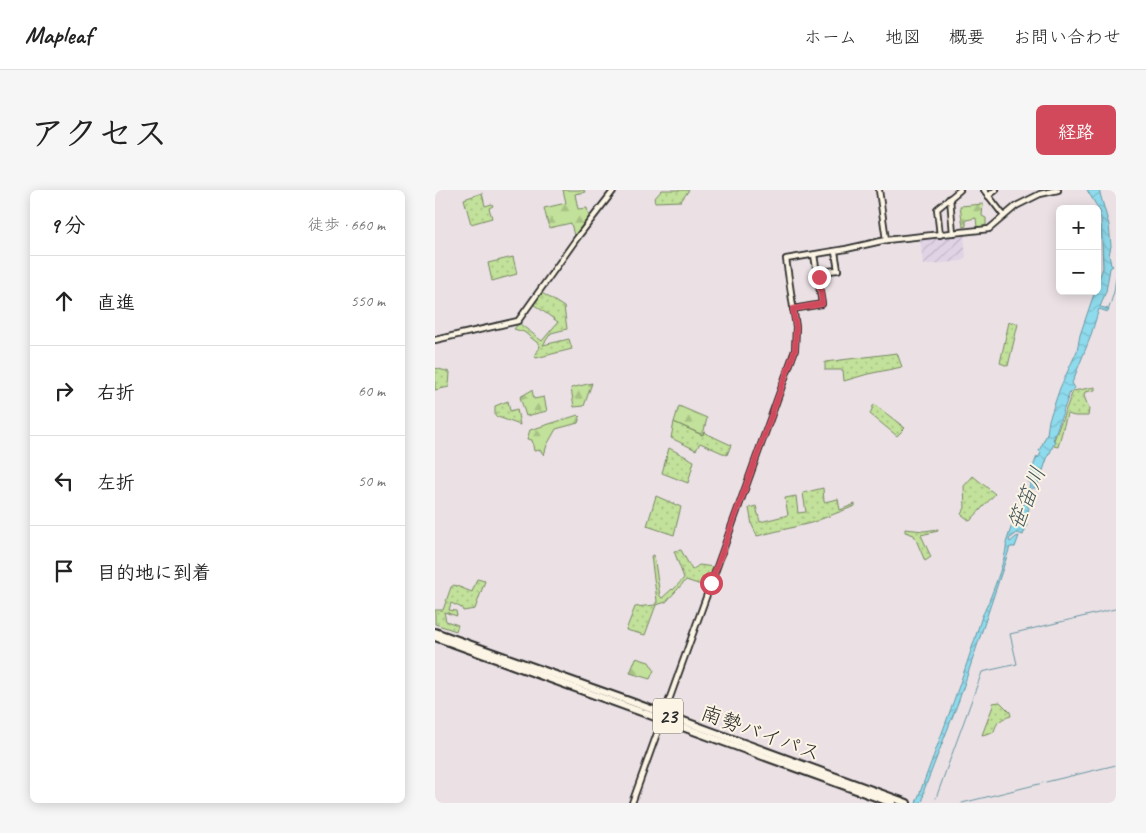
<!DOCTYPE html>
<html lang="ja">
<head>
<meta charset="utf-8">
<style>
  body { margin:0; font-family:Caveat,"Klee One",sans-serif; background:#f6f6f6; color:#222 }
  .controls { position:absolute; right:15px; top:15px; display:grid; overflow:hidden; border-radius:8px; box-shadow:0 2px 12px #0003 }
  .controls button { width:45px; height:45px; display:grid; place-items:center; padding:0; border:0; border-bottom:1px solid #e0e0e0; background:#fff; color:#222; font:25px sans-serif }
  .stop { position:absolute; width:15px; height:15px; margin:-11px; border:4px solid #d1495b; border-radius:50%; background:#fff }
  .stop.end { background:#d1495b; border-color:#fff; box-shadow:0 1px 5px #0008 }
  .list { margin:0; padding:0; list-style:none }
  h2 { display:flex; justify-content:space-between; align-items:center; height:65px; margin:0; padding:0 20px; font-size:21px }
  h2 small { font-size:16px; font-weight:400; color:#767676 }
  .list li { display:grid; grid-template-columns:32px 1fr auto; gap:15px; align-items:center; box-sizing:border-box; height:90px; padding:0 20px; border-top:1px solid #e0e0e0 }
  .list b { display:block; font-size:19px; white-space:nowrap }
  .list em { font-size:16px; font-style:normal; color:#767676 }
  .icon { flex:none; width:28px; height:28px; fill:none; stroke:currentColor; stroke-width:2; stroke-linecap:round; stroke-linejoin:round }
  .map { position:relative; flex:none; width:681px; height:613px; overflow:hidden; border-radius:8px }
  header { display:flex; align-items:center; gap:30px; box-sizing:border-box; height:70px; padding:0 25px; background:#fff; border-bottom:1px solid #e0e0e0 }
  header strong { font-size:24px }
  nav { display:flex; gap:28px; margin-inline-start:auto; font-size:18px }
  .intro { display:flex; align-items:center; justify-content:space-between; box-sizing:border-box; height:120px; padding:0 30px }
  h1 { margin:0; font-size:35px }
  .button { padding:12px 22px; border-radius:8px; background:#d1495b; color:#fff; font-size:18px; font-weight:700 }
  main { display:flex; gap:30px; padding:0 30px }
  aside { flex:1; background:#fff; border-radius:8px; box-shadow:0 2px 12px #0003 }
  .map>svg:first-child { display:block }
  .industrial { fill:url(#industrial-furrows) }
  .grass { fill:url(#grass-dots); stroke:#768662 }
  .forest { fill:url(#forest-firs); stroke:#768662 }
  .water { fill:url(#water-waves); stroke:#6695a0 }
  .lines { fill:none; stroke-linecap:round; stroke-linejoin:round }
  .stream { stroke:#6695a0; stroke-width:1 }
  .minor-casing { stroke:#2b2b2b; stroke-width:8 }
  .highway-casing { stroke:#2b2b2b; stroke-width:10 }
  .minor { stroke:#fcf5e5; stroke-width:4.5 }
  .highway { stroke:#fcf5e5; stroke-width:6 }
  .route { stroke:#d1495b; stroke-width:6 }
  .labels { text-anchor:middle; stroke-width:4; stroke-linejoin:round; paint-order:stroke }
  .shield { fill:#fcf5e5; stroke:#6a6863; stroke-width:1 }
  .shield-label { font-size:20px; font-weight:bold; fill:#2b2b2b }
  .street-label { font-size:21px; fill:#2b2b2b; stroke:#fcf5e5 }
  .water-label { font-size:22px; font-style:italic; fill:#44575c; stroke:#fcf5e5 }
</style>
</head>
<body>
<header>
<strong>Mapleaf</strong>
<nav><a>ホーム</a><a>地図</a><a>概要</a><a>お問い合わせ</a></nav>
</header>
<div class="intro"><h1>アクセス</h1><a class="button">経路</a></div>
<main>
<aside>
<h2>9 分<small>徒歩 · 660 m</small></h2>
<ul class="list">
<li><svg class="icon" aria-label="ahead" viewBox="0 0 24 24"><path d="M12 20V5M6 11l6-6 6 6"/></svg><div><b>直進</b></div><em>550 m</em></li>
<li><svg class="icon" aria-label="right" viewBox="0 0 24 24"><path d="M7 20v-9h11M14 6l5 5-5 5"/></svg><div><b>右折</b></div><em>60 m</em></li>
<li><svg class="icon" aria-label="left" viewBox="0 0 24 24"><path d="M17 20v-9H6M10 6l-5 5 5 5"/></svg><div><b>左折</b></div><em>50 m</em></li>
<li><svg class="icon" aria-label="arrive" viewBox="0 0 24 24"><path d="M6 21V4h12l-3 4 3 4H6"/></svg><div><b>目的地に到着</b></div></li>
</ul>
</aside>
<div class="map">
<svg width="681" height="613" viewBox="0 0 681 613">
  <defs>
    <pattern id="industrial-furrows" width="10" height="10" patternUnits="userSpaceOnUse" patternTransform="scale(1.25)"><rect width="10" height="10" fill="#dfd3e5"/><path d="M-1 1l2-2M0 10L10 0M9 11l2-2" fill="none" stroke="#c0b5c5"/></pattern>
    <pattern id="grass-dots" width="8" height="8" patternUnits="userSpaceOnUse" patternTransform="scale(1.25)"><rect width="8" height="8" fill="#c2e19a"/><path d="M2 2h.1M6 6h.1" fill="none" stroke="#a7c185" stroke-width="1.8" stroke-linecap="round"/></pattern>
    <pattern id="forest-firs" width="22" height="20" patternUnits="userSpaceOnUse" patternTransform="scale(1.25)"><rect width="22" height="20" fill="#c2e19a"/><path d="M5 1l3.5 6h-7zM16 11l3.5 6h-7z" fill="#a7c185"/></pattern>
    <pattern id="water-waves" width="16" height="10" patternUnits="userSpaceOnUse" patternTransform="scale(1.25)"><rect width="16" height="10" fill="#8edbee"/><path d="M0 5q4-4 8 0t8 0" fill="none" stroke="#7bbccc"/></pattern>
  </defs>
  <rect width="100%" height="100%" fill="#ebe1e5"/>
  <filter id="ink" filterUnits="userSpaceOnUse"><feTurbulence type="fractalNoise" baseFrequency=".02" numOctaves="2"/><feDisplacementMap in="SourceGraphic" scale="10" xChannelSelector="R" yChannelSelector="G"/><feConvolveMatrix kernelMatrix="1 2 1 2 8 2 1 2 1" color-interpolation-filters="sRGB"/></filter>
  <g filter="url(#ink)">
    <polygon class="industrial" points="529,43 531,67 527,71 488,75 485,48"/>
    <g class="grass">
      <polygon points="227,0 254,0 246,11 220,12 219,9"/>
      <polygon points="47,3 50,16 57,14 58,16 54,18 57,28 36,34 29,9"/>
      <polygon points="78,67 82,84 57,91 53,73"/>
      <polygon points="107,103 129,117 132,139 116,143 108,155 134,149 137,159 101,168 99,165 104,159 105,155 89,142 79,139 84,133 107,151 123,132 98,114"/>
      <polygon points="574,132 583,134 573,176 565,173"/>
      <polygon points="462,163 467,177 433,184 409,191 408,180 390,180 390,172"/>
      <polygon points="0,178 15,182 14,197 0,200"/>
      <polygon points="660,197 660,200 650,202 649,206 654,219 653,226 640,226 632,224 623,257 619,256 619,250 638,201"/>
      <polygon points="73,211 75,221 82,219 85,235 60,226 60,216"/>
      <polygon points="439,214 470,238 462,246 435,224"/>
      <polygon points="239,232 267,245 268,242 296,255 292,265 265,253 261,260 236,248"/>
      <polygon points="234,258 259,271 253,293 227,283"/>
      <polygon points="538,286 560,304 535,331 526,324 530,318 529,296"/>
      <polygon points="388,298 389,312 403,309 405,320 420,314 420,316 376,333 322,346 317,335 314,318 321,316 325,332 353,325 350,308 361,306 363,323 371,322 368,303"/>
      <polygon points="221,306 246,317 239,345 212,336"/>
      <polygon points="470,339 489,341 503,339 503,341 486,345 496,367 490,371 479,345 470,342"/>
      <polygon points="246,360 257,380 264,375 279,377 272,397 251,390 231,412 221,415 210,445 191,440 200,417 220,415 222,411 216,366 219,365 225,406 227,408 237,399 238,400 249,388 239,361"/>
      <polygon points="42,389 50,391 40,419 28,421 27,418 16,413 14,420 21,421 22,426 9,422 11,431 23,435 21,441 0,434 0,420 8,420 16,397 19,395 37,402"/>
      <path d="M565,512L575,522L576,526C566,529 561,532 559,542L547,545L558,516L557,513Z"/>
    </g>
    <g class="forest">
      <polygon points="128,0 149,0 150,2 140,4 143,19 152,18 154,27 139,46 136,33 114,38 109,18 131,13"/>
      <polygon points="548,14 547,26 551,28 551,36 542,37 541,28 531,30 531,36 528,37 525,16"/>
      <polygon points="157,193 149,216 139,217 136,198"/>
      <polygon points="97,200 99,209 109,207 112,221 91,226 85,207"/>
      <polygon points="244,216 272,228 268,245 239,232"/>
      <polygon points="143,225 145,227 143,233 121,239 112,255 109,265 105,260 99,261 97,250 92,249 95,240"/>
      <polygon points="201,468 214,472 219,480 215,489 195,483"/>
    </g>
    <path class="water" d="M652,0H664L674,35L676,56L674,65L676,75L678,76L675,78L671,101L665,117L674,119L673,122L664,119L655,148L637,193L640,198L635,202L618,250L620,251L615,263H614L602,298H597L593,309L595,313L592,315L594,318L591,329L588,330L587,327H584V329L589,331L588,334L592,335L588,345L582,343L574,349L575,352L581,347L584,346L580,357H575L524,510L489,600L488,610L485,613H481C504,551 528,489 547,426C553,416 574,361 571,353L582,320L587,319L598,286L595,289V293L593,291L602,266L603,268L606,263L604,261L612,244L614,230L625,198L642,161L645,145L660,101H662V94L668,78L666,28L664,25L666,23Z"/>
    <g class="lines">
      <g class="stream">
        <polyline points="674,118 679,102 681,87"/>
        <polyline points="611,592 681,575"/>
        <polyline points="501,608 547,482 582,474 575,444 680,419"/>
        <polyline points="527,613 608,593"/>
      </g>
      <g class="minor-casing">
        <g id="minor">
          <polyline points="444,0 451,50"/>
          <polyline points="549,0 569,26"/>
          <polyline points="553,6 561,0"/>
          <polyline points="515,8 518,43"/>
          <polyline points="505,45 502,19 525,0"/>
          <polyline points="383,82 403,80 400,62"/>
          <polyline points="358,119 387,114 379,65"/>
          <polyline points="0,150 83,131 142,48 179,0"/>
          <polyline points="197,613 360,160 361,137 351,69 411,59 451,50 554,39 581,16 605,4 623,0"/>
        </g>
      </g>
      <g class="highway-casing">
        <g id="highway">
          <polyline points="0,442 194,511 472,613"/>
          <polyline points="0,447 457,613"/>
        </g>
      </g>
      <use href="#minor" class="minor"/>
      <use href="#highway" class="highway"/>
    </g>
  </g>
  <g class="lines" filter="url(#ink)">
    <polyline class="route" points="276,393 360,160 361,137 358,119 387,114 384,87"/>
  </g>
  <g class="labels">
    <rect class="shield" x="218" y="508.5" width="30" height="35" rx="4"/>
    <g class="shield-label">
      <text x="233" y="533">23</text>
    </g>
    <g class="street-label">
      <text transform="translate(326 543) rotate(20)" y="7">南勢バイパス</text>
    </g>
    <g class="water-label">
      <text transform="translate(591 308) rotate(-68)" y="8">笹笛川</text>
    </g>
  </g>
</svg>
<div class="controls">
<button>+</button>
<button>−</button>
</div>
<div class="stop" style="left:276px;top:393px"></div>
<div class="stop end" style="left:384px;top:87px"></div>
</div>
</main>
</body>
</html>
